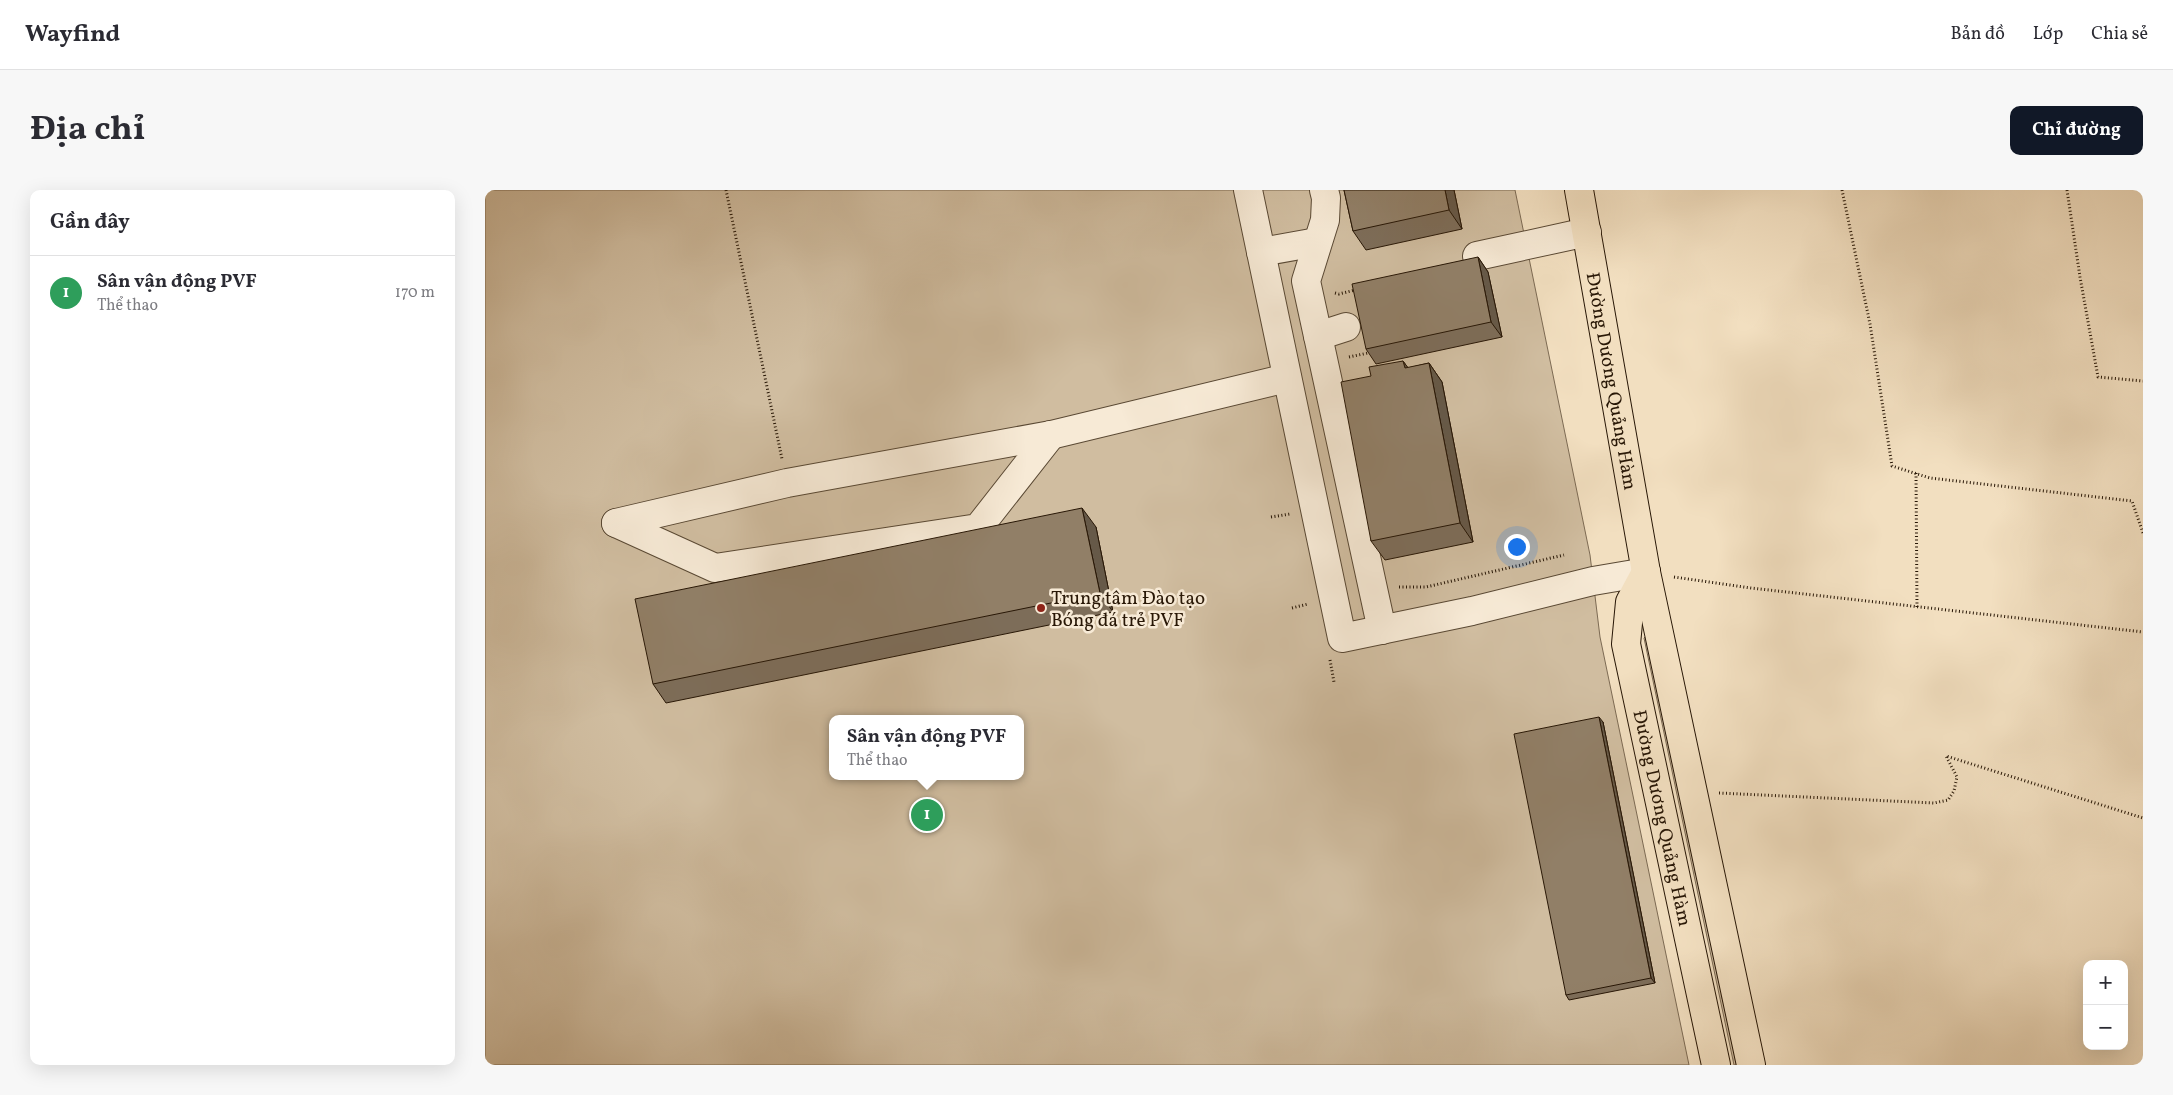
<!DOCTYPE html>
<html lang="vi">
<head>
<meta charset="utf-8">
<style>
  body { margin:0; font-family:Vollkorn,serif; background:#f7f7f7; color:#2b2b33 }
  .controls { position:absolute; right:15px; bottom:15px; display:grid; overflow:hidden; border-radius:10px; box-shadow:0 5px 20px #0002 }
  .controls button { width:45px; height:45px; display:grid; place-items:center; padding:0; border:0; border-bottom:1px solid #e1e1e2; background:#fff; color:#2b2b33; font:25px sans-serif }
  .you { position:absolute; left:1031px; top:356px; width:18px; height:18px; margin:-12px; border:4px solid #fff; border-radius:50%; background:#1a73e8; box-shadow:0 0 0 8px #1a73e833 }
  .badge { display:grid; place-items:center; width:32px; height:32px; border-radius:50%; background:#111827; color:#fff; font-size:16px; font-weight:700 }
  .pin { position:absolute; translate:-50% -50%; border:2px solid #fff; box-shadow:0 1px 5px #0006 }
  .popup { position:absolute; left:344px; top:525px; width:195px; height:65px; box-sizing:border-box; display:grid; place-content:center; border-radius:10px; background:#fff; filter:drop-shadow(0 1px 4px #0005); font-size:16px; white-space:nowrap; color:#7c7c81 }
  .popup b { font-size:19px; color:#2b2b33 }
  .popup::after { content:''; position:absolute; left:50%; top:100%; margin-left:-10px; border:10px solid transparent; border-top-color:#fff }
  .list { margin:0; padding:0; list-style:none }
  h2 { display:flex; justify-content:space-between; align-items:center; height:65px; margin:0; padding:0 20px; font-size:21px }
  h2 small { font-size:16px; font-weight:400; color:#7c7c81 }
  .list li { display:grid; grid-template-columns:32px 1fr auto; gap:15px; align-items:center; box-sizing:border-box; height:75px; padding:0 20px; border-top:1px solid #e1e1e2 }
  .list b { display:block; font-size:19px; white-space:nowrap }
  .list p { margin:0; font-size:16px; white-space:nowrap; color:#7c7c81 }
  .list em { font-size:16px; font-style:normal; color:#7c7c81 }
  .map { position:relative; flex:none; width:1658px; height:875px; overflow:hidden; border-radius:10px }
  header { display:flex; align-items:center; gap:30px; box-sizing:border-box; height:70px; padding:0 25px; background:#fff; border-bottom:1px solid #e1e1e2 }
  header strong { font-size:24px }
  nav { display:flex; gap:28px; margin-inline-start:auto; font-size:18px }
  .intro { display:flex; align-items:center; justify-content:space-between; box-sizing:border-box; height:120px; padding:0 30px }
  h1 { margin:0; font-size:35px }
  .button { padding:12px 22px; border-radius:10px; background:#111827; color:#fff; font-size:18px; font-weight:700 }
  main { display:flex; gap:30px; padding:0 30px }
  aside { flex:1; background:#fff; border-radius:10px; box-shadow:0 5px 20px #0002 }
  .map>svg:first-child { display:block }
  .grass { fill:url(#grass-tufts); stroke:#7c6a53 }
  .pitch { fill:#d0bda0; stroke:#7c6a53; fill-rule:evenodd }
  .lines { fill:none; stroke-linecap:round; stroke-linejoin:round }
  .minor-casing { stroke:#5a4934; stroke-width:30 }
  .major-casing { stroke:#281706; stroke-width:30 }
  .path { stroke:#281706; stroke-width:3; stroke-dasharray:1 2.5; stroke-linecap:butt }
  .minor { stroke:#f7ead6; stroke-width:28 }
  .major { stroke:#f2dfc0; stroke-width:28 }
  .wall { fill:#7d6d59; stroke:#281706 }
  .shaded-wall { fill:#665948; stroke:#281706 }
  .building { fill:#917f67; stroke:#281706 }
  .poi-dot { fill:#8f2418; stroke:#f7ead6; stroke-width:2 }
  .labels { text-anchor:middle; stroke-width:5; stroke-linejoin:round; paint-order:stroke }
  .street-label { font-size:19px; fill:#281706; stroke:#f7ead6 }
  .poi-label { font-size:19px; fill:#281706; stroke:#f7ead6; text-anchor:start }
</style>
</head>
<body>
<header>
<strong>Wayfind</strong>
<nav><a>Bản đồ</a><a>Lớp</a><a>Chia sẻ</a></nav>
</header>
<div class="intro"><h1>Địa chỉ</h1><a class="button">Chỉ đường</a></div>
<main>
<aside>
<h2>Gần đây<small></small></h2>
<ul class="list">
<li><span class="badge" style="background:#2e9e5b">1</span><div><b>Sân vận động PVF</b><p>Thể thao</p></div><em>170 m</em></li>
</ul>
</aside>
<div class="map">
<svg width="1658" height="875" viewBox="0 0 1658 875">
  <defs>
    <pattern id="grass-tufts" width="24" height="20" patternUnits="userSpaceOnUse" patternTransform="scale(1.25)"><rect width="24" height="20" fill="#d0bda0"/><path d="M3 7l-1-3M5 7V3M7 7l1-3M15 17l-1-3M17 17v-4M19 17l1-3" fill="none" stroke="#b3a288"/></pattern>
  </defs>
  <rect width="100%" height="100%" fill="#f2dfc0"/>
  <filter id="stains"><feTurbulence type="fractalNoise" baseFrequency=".004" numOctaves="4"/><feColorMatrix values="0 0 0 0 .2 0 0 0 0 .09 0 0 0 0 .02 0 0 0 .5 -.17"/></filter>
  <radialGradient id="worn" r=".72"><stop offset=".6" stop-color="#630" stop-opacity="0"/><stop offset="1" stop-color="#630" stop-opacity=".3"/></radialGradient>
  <polygon class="grass" points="1161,446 1256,875 1249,875 1159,448"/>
  <path class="pitch" d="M0,0H1030L1105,365L1115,447L1204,875H0ZM348,529H536V586H348Z"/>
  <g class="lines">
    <g class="minor-casing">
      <g id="minor">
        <path d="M763,0C794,150 827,299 857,448L987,421L1108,391L1161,382"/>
        <polyline points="839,0 841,8 840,30 821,91 897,440"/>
        <polyline points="776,62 832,52"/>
        <polyline points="992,66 1102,42"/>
        <polyline points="833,146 861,137"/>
        <polyline points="131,333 302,293 566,245 802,188"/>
        <polyline points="131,333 230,378 493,338 566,245"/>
      </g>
    </g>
    <g class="major-casing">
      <g id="major">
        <path id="s1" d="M1094,0L1161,382L1266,875"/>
        <path id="s2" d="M1161,382L1145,412L1141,454L1231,875"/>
      </g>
    </g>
    <g class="path">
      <polyline points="241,0 297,269"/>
      <polyline points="1357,0 1385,134 1407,276 1445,288 1647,311 1658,343"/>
      <polyline points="1582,0 1595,87 1613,187 1658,191"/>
      <polyline points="850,103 854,104 870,100"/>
      <polyline points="864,167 883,163"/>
      <polyline points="1431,283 1432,417"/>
      <polyline points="786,327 805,324"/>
      <polyline points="1189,387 1266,398 1658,442"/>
      <polyline points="914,397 941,397 1079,365"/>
      <polyline points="807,418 823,414"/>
      <polyline points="845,470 849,492"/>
      <polyline points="1234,603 1449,613 1463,610 1469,601 1472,587 1461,566 1658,628"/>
    </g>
    <use href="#minor" class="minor"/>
    <use href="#major" class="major"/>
  </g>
  <g class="wall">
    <polygon points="859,0 969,0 977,39 881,60 868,41"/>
    <polygon points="993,67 1003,82 1017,147 891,174 881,159"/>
    <polygon points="918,171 923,178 944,173 957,192 988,352 900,370 886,351 886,186"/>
    <polygon points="611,337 628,422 181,513 168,494"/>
    <polygon points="1118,532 1170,793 1084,810 1081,805"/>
  </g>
  <g class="shaded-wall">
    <polygon points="960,0 969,0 977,39 964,20"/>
    <polygon points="993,67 1003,82 1017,147 1006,132"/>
    <polygon points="918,171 932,190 920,178"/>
    <polygon points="944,173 957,192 988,352 975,333"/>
    <polygon points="597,318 611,337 628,422 615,403"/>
    <polygon points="1114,527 1118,532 1170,793 1166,788"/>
  </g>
  <g class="building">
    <polygon points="859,0 960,0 964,20 868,41"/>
    <polygon points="993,67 1006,132 881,159 867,94"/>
    <polygon points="918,171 920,178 944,173 975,333 886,351 856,192 886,186 884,177"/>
    <polygon points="597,318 615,403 168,494 150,409"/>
    <polygon points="1114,527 1166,788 1081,805 1029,544"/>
  </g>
  <circle class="poi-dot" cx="556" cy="418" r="5"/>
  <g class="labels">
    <g class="street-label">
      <text dy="7" stroke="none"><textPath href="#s1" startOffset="194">Đường Dương Quảng Hàm</textPath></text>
      <text dy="7" stroke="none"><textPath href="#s2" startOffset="254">Đường Dương Quảng Hàm</textPath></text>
    </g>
    <g class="poi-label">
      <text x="566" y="414">Trung tâm Đào tạo<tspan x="566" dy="22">Bóng đá trẻ PVF</tspan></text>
    </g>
  </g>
  <rect width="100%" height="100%" filter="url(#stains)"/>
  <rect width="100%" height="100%" fill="url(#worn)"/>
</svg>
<div class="controls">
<button>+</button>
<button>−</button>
</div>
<div class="you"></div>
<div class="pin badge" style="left:442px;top:625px;background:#2e9e5b">1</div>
<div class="popup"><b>Sân vận động PVF</b>Thể thao</div>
</div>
</main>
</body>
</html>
